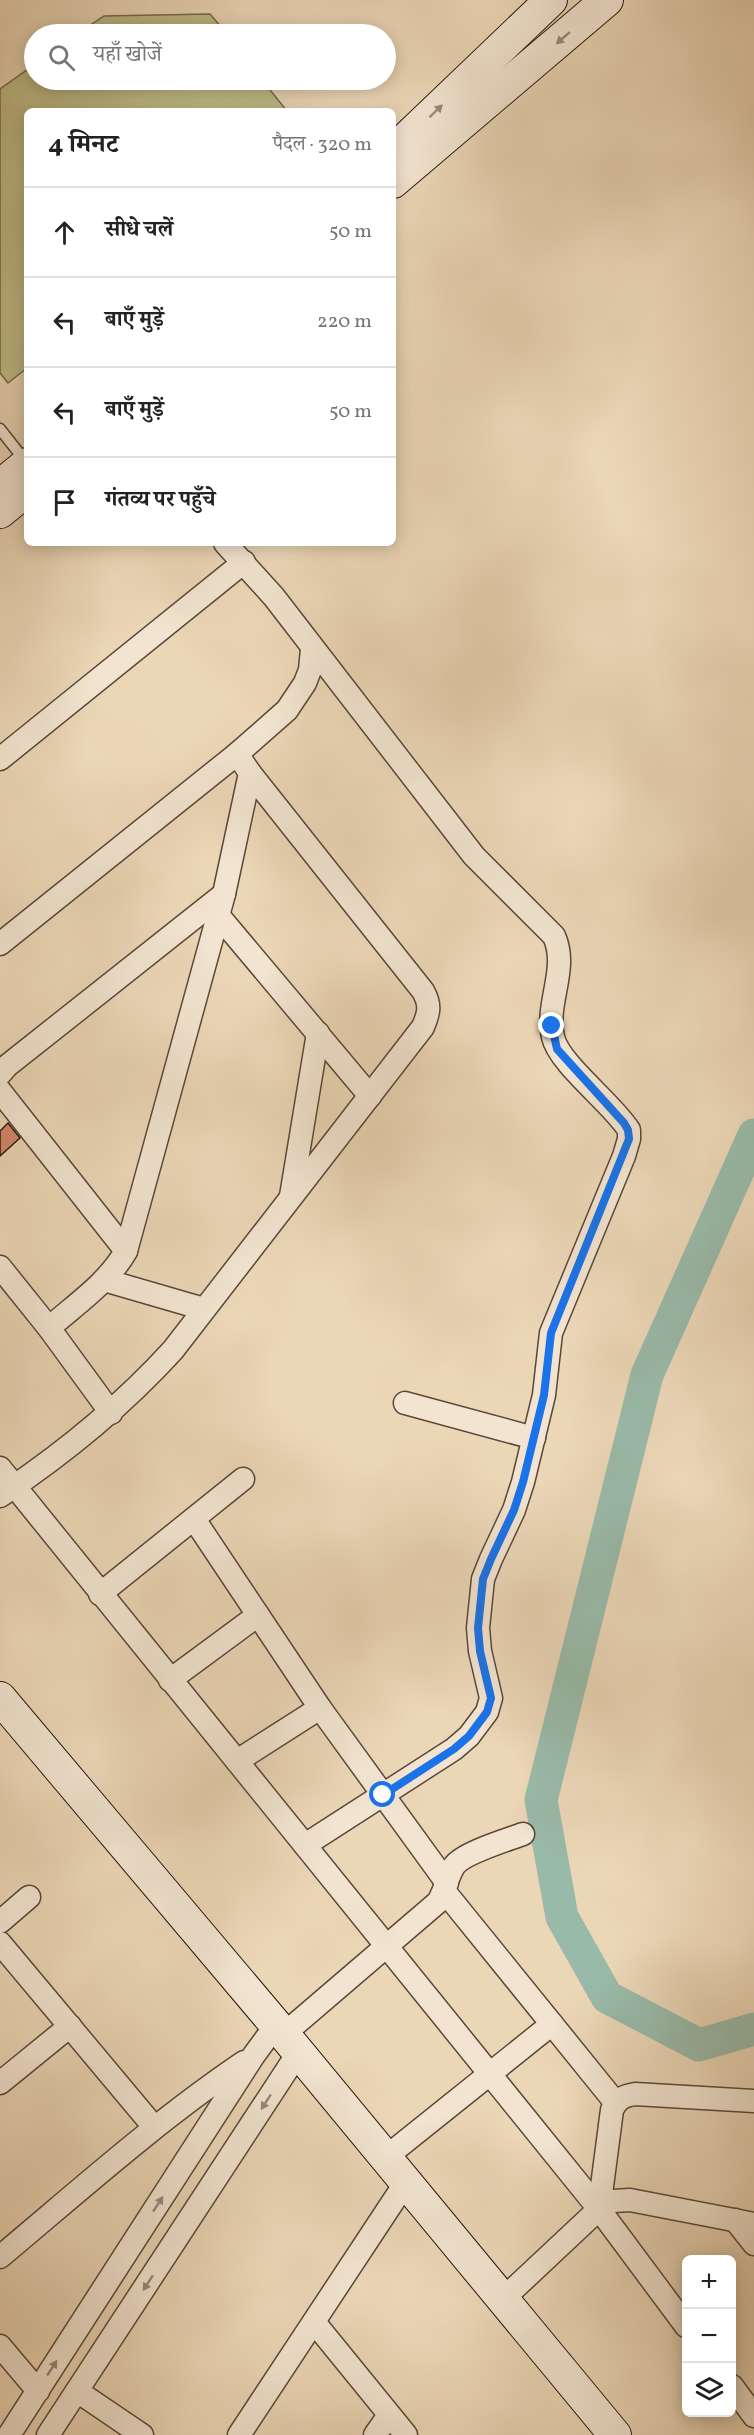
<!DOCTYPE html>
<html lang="hi">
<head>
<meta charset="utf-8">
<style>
  body { margin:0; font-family:Vollkorn,"Noto Serif Devanagari",serif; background:#f6f6f6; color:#222 }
  .controls { position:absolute; right:18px; bottom:18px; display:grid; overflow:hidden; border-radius:9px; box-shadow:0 3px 15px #0003 }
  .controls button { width:54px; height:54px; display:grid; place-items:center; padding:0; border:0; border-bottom:2px solid #e0e0e0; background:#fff; color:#222; font:30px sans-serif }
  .stop { position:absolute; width:18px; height:18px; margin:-14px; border:4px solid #1a73e8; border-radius:50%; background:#fff }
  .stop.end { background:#1a73e8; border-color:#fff; box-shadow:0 2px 6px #0008 }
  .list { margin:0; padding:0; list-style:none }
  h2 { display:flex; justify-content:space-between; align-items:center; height:78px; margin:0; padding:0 24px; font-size:26px }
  h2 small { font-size:20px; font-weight:400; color:#767676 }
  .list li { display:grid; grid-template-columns:39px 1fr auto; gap:18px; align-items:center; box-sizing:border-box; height:90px; padding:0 24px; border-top:2px solid #e0e0e0 }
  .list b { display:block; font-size:22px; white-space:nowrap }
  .list em { font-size:20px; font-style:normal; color:#767676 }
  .icon { flex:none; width:33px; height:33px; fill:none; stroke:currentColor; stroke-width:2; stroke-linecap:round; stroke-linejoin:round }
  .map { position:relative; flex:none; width:754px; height:2435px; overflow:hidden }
  .search { position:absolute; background:#fff; box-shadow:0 3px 15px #0003; left:24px; top:24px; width:372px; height:66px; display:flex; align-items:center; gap:15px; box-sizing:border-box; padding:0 21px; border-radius:33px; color:#767676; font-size:22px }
  .panel { position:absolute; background:#fff; box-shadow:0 3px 15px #0003; left:24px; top:108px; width:372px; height:438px; border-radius:9px }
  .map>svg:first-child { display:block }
  .green { fill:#bfbc88; stroke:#746a4c; stroke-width:1.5 }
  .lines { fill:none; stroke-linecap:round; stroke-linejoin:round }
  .river { stroke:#99baa9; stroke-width:33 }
  .building { fill:#d3886a; stroke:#281911; stroke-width:1.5 }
  .lane-casing { stroke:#59483a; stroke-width:13 }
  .street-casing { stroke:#59483a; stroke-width:25 }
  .secondary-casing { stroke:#281911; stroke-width:34 }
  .lane { stroke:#f2e4d0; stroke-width:10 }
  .street { stroke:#f2e4d0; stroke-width:22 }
  .secondary { stroke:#f2e4d0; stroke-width:32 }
  .oneway { fill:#97897a }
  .route { stroke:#1a73e8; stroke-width:8 }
</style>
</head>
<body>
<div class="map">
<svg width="754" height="2435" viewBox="0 0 754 2435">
  <rect width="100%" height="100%" fill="#ebd6b6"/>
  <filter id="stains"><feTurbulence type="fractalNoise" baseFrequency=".00333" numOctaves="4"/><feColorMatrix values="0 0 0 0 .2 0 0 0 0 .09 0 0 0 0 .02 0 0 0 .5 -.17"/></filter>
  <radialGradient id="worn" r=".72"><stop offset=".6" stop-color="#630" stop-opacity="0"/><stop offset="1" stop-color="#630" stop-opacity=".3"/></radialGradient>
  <g class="green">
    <polygon points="210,14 227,34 77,34 104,16"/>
    <polygon points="34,65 34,80 262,80 287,111 27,111 27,368 8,383 0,373 0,89"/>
  </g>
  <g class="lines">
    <polyline class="river" points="754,1135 647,1375 541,1800 562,1917 607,1997 699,2045 754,2029"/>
  </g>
  <polygon class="building" points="8,1123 20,1138 0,1156 0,1131"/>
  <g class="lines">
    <g class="lane-casing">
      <polyline id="lane" points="0,429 26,462"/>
    </g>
    <g class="street-casing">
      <g id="street">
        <path d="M225,543L274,597L474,856L554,936C569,969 545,1003 553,1037C559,1064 612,1103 629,1130V1139L624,1156L551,1333L544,1395L523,1482L514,1510L491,1559L483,1579L478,1628L480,1651L491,1698L487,1712L469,1736L454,1749L305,1845"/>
        <polyline points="0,759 244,562"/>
        <polyline points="218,915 370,1096"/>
        <polyline points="0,944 237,754 287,710 305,683 310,670 312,649"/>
        <polyline points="0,1074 7,1066 224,894"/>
        <polyline points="0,1091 126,1251"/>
        <polyline points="291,1196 318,1033"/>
        <polyline points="0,1267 49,1328 111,1413"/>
        <polyline points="104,1280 204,1309"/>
        <path d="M49,1328C76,1304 108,1283 126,1251L224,894L250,773L237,754"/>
        <polyline points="405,1403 534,1438"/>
        <polyline points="0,1468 599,2209 686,2326"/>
        <path d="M0,1496C63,1454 122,1406 173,1350L423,1027C429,1013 431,1005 423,991L250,773"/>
        <polyline points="194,1519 320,1708 447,1883"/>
        <polyline points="100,1594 243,1479"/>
        <polyline points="170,1680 258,1615"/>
        <polyline points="237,1761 320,1708"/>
        <polyline points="445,1892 615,2102"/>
        <polyline points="0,1922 29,1897"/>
        <polyline points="0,1943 154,2127"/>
        <path d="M284,2034L438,1902C445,1891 447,1877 454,1866C463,1853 507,1840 523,1834"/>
        <polyline points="0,2083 70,2026"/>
        <polyline points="386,2157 552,2024"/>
        <path d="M599,2209L612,2110C617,2099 623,2096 635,2094L754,2101"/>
        <polyline points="735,2220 754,2244"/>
        <path d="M0,2257C80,2190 158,2120 244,2062"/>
        <polyline points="503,2299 599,2209 613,2201 630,2200 754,2224"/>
        <polyline points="314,2322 406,2435"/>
        <polyline points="0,2346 38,2391"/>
        <polyline points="732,2386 754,2416"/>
        <polyline points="77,2391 142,2435"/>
        <polyline points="9,2435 254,2055 276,2025"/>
        <polyline points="48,2435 298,2053"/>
        <polyline points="239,2435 406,2182"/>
        <polyline points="375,2435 389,2415"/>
      </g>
    </g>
    <g class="secondary-casing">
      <g id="secondary">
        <polyline points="393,151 551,0"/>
        <polyline points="393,182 607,0"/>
        <polyline points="0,486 27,464"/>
        <polyline points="0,512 27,490"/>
        <polyline points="0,1698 276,2025 615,2435"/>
      </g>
    </g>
    <use href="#lane" class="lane"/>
    <use href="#street" class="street"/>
    <use href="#secondary" class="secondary"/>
  </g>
  <defs><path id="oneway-solid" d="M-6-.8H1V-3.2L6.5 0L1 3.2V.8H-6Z" transform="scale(1.5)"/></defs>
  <g class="oneway">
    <use href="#oneway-solid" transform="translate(563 38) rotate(139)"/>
    <use href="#oneway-solid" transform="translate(436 111) rotate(-44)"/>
    <use href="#oneway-solid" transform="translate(266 2102) rotate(123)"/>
    <use href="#oneway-solid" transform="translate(158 2204) rotate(-57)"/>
    <use href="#oneway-solid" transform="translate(148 2283) rotate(123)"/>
    <use href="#oneway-solid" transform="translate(52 2368) rotate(-57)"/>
  </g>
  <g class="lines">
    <polyline class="route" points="383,1795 454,1749 469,1736 487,1712 491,1698 480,1651 478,1628 483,1579 491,1559 514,1510 523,1482 544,1395 551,1333 629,1139 628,1130 624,1123 557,1049 552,1026"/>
  </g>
  <rect width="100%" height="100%" filter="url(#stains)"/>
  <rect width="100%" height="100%" fill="url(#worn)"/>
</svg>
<div class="controls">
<button>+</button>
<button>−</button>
<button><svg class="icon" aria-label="layers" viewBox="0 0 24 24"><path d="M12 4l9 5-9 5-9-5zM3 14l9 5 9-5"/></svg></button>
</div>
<div class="stop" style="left:383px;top:1795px"></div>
<div class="stop end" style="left:552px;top:1026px"></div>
<div class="search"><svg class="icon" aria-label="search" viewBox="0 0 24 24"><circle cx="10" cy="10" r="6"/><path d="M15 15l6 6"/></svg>यहाँ खोजें</div>
<section class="panel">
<h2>4 मिनट<small>पैदल · 320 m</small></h2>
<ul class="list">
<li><svg class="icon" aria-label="ahead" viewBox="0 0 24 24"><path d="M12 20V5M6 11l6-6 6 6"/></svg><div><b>सीधे चलें</b></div><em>50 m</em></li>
<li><svg class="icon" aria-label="left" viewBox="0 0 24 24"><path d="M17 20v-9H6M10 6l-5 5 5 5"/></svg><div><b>बाएँ मुड़ें</b></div><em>220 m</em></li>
<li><svg class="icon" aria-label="left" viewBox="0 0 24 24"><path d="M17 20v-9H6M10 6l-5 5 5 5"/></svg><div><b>बाएँ मुड़ें</b></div><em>50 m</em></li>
<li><svg class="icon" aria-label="arrive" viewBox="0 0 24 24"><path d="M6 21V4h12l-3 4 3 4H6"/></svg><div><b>गंतव्य पर पहुँचे</b></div></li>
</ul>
</section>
</div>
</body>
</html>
